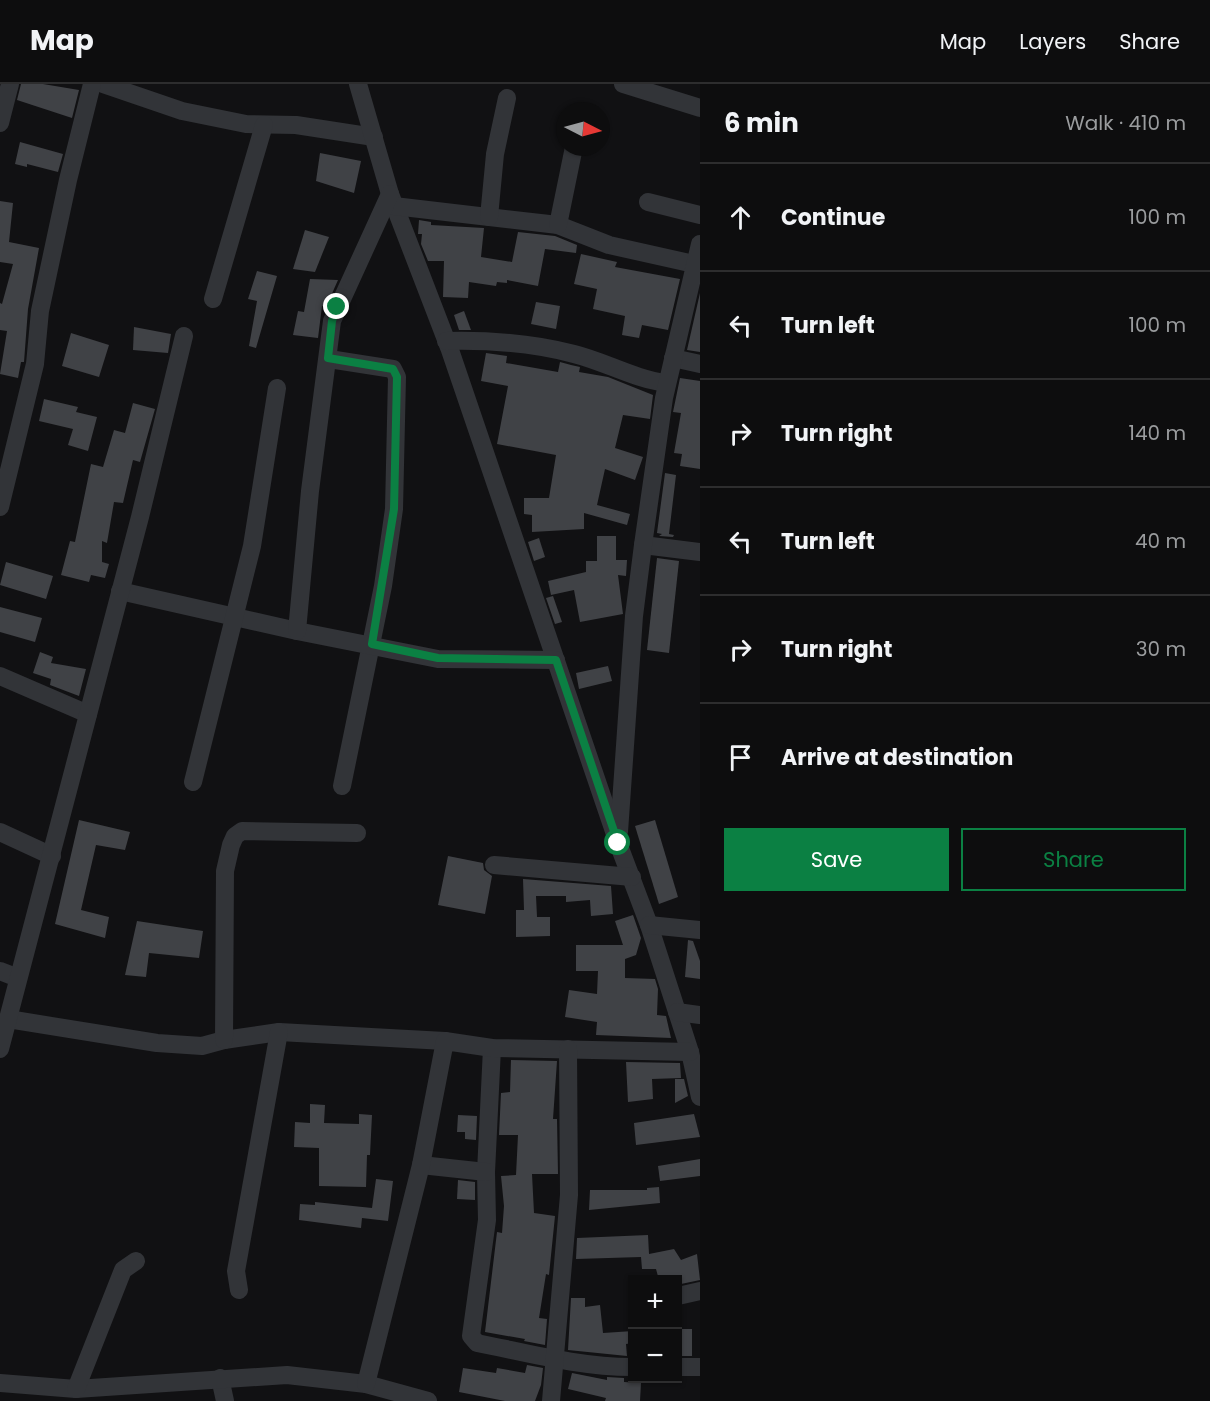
<!DOCTYPE html>
<html lang="en">
<head>
<meta charset="utf-8">
<style>
  body { margin:0; font-family:Poppins,sans-serif; background:#161617; color:#f1f3f6 }
  .controls { position:absolute; right:18px; bottom:18px; display:grid; overflow:hidden; border-radius:0px; box-shadow:0 2px 4px #0004 }
  .controls button { width:54px; height:54px; display:grid; place-items:center; padding:0; border:0; border-bottom:2px solid #2d2d2e; background:#0d0d0e; color:#f1f3f6; font:30px sans-serif }
  .compass { position:absolute; left:556px; top:18px; width:54px; height:54px; border-radius:50%; background:#0d0d0e; box-shadow:0 2px 4px #0004; rotate:96deg }
  .stop { position:absolute; width:18px; height:18px; margin:-14px; border:4px solid #0b8043; border-radius:50%; background:#fff }
  .stop.end { background:#0b8043; border-color:#fff; box-shadow:0 2px 6px #0008 }
  .list { margin:0; padding:0; list-style:none }
  h2 { display:flex; justify-content:space-between; align-items:center; height:78px; margin:0; padding:0 24px; font-size:26px }
  h2 small { font-size:20px; font-weight:400; color:#9a9c9e }
  .list li { display:grid; grid-template-columns:39px 1fr auto; gap:18px; align-items:center; box-sizing:border-box; height:108px; padding:0 24px; border-top:2px solid #2d2d2e }
  .list b { display:block; font-size:22px; white-space:nowrap }
  .list em { font-size:20px; font-style:normal; color:#9a9c9e }
  .actions { display:flex; gap:12px; padding:18px 24px }
  .actions a { flex:1; padding:14px 0; border:2px solid #0b8043; border-radius:0px; text-align:center; font-size:21px; color:#0b8043 }
  .actions .main { background:#0b8043; color:#fff }
  .icon { flex:none; width:33px; height:33px; fill:none; stroke:currentColor; stroke-width:2; stroke-linecap:round; stroke-linejoin:round }
  .map { position:relative; flex:none; width:700px; height:1317px; overflow:hidden }
  header { display:flex; align-items:center; gap:36px; box-sizing:border-box; height:84px; padding:0 30px; background:#0d0d0e; border-bottom:2px solid #2d2d2e }
  header strong { font-size:28px }
  nav { display:flex; gap:33px; margin-inline-start:auto; font-size:21px }
  main { display:flex }
  aside { flex:1; background:#0d0d0e }
  .map>svg:first-child { display:block }
  .building { fill:#404246 }
  .lines { fill:none; stroke-linecap:round; stroke-linejoin:round }
  .minor { stroke:#323438; stroke-width:18 }
  .route { stroke:#0b8043; stroke-width:8 }
</style>
</head>
<body>
<header>
<strong>Map</strong>
<nav><a>Map</a><a>Layers</a><a>Share</a></nav>
</header>
<main>
<div class="map">
<svg width="700" height="1317" viewBox="0 0 700 1317">
  <rect width="100%" height="100%" fill="#111113"/>
  <g class="building">
    <polygon points="21,0 43,0 79,6 72,34 17,16"/>
    <polygon points="20,58 63,70 58,88 27,80 27,83 15,80"/>
    <polygon points="320,69 361,77 354,109 316,97"/>
    <polygon points="0,117 13,119 9,158 39,164 28,225 24,278 21,278 18,294 0,290 7,247 0,246 0,219 2,220 13,180 0,178"/>
    <polygon points="419,136 431,138 431,141 484,144 481,173 512,178 518,148 555,152 577,161 576,169 545,165 538,202 507,196 507,199 497,198 496,202 469,198 468,214 443,213 444,177 428,177 421,160 422,150 418,150"/>
    <polygon points="305,146 329,153 315,188 293,185"/>
    <polygon points="581,170 617,178 615,183 680,195 668,246 642,241 639,254 622,251 625,232 593,225 597,205 574,200"/>
    <polygon points="257,187 277,192 256,264 249,262 257,217 248,215"/>
    <polygon points="310,195 338,196 326,223 322,222 318,254 293,251 298,227 304,228"/>
    <polygon points="700,209 700,268 687,266"/>
    <polygon points="536,218 560,222 556,245 531,240"/>
    <polygon points="464,227 471,246 459,246 454,231"/>
    <polygon points="134,243 171,250 168,269 133,266"/>
    <polygon points="71,249 109,261 99,293 62,282"/>
    <polygon points="486,269 507,272 506,279 558,288 560,278 571,281 580,283 579,288 608,293 653,311 650,335 623,331 615,364 643,373 635,396 605,385 597,421 630,430 627,441 584,429 584,445 532,448 532,431 524,430 524,414 549,414 556,371 497,360 508,302 481,297"/>
    <polygon points="680,294 700,297 700,385 680,382 682,370 674,369 681,329 673,328"/>
    <polygon points="44,315 78,323 76,328 97,333 88,367 68,361 73,345 39,337"/>
    <polygon points="133,319 155,325 140,378 133,376 123,419 114,418 107,459 102,457 102,478 109,480 105,494 91,491 89,498 61,491 70,457 75,458 91,380 103,383 114,346 125,349"/>
    <polygon points="665,389 676,391 669,450 674,451 673,453 659,452 662,450 657,449"/>
    <polygon points="597,452 616,452 616,476 627,476 626,492 618,491 623,530 580,538 574,506 551,511 548,497 586,488 586,477 597,477"/>
    <polygon points="539,454 545,473 534,477 528,458"/>
    <polygon points="657,474 679,477 669,569 647,566"/>
    <polygon points="6,478 53,492 46,515 0,501"/>
    <polygon points="553,512 562,538 555,540 546,514"/>
    <polygon points="0,523 42,534 35,558 0,548"/>
    <polygon points="40,568 53,573 51,579 86,585 79,612 50,601 51,595 33,589"/>
    <polygon points="608,582 612,597 579,605 576,589"/>
    <polygon points="79,736 130,748 125,766 96,761 81,826 109,833 105,854 55,840"/>
    <polygon points="655,736 678,813 659,820 635,742"/>
    <polygon points="448,772 483,779 484,786 492,792 485,830 438,821"/>
    <polygon points="523,795 611,802 613,830 591,832 590,816 566,818 566,812 536,812 537,833 550,833 550,852 516,853 516,826 524,826"/>
    <polygon points="633,831 641,854 636,871 625,875 625,894 655,895 658,905 657,931 666,932 671,954 596,951 597,938 565,933 569,906 597,910 598,887 576,887 576,861 623,861 615,837"/>
    <polygon points="137,837 203,847 199,874 149,869 146,893 125,891"/>
    <polygon points="688,856 693,857 700,877 700,895 685,893"/>
    <polygon points="511,976 557,977 553,1035 557,1035 558,1090 532,1090 534,1129 555,1132 549,1191 546,1190 539,1234 547,1235 545,1261 524,1257 525,1255 485,1248 497,1148 502,1149 504,1122 501,1092 516,1091 518,1051 499,1051 501,1009 510,1008"/>
    <polygon points="626,978 680,979 681,994 652,995 653,1015 628,1018"/>
    <polygon points="675,995 684,995 688,1012 675,1019"/>
    <polygon points="310,1020 325,1021 324,1039 359,1040 359,1030 372,1031 370,1071 367,1071 366,1103 319,1102 319,1064 294,1063 295,1038 310,1039"/>
    <polygon points="694,1030 700,1053 636,1061 634,1039"/>
    <polygon points="458,1031 477,1032 476,1056 465,1055 465,1048 457,1048"/>
    <polygon points="700,1075 700,1092 660,1097 658,1082"/>
    <polygon points="376,1095 393,1097 388,1137 362,1134 361,1144 299,1136 300,1120 315,1121 315,1118 372,1124"/>
    <polygon points="458,1096 475,1098 475,1116 457,1115"/>
    <polygon points="659,1103 660,1119 589,1126 590,1106 647,1106 647,1104"/>
    <polygon points="648,1151 649,1170 674,1165 681,1176 697,1170 700,1196 681,1200 679,1196 659,1196 656,1185 642,1185 641,1173 576,1175 577,1154"/>
    <polygon points="571,1214 585,1214 585,1223 600,1221 603,1249 633,1247 633,1259 626,1260 627,1272 568,1266"/>
    <rect x="678" y="1245" width="14" height="27"/>
    <polygon points="527,1281 543,1284 541,1301 535,1317 505,1317 459,1308 463,1284 496,1289 497,1284 525,1289"/>
    <polygon points="572,1289 607,1296 607,1293 624,1294 624,1298 641,1299 640,1317 605,1317 606,1314 568,1305"/>
  </g>
  <g class="lines">
    <g class="minor">
      <polyline points="103,0 182,27 246,40 296,41 374,53"/>
      <polyline points="358,0 390,110 450,266 618,759 649,841 690,968 700,1013"/>
      <polyline points="623,0 700,24"/>
      <polyline points="0,39 10,0"/>
      <polyline points="648,118 700,131"/>
      <polyline points="394,122 558,141 609,161 694,180"/>
      <polyline points="489,133 495,70 507,14"/>
      <polyline points="558,141 574,63"/>
      <polyline points="213,215 264,41"/>
      <path d="M446,257C488,256 533,259 574,270C606,278 634,295 666,299"/>
      <polyline points="673,274 700,280"/>
      <polyline points="329,275 393,285 397,293 394,425 383,502 342,702"/>
      <polyline points="0,423 35,280 40,227 68,96 92,0"/>
      <polyline points="643,461 700,468"/>
      <polyline points="120,507 297,547 438,575 556,576"/>
      <polyline points="297,547 310,407 332,237 390,110"/>
      <polyline points="0,592 88,630"/>
      <polyline points="193,698 252,462 277,304"/>
      <polyline points="0,748 52,772"/>
      <polyline points="619,748 634,532 643,461 664,314 700,160"/>
      <polyline points="494,781 632,793"/>
      <polyline points="649,841 700,846"/>
      <polyline points="0,887 18,894"/>
      <polyline points="677,928 700,931"/>
      <polyline points="8,935 157,959 202,962 224,956 279,948 445,957"/>
      <polyline points="224,956 225,787 231,761 235,752 242,747 357,749"/>
      <path d="M492,964L486,1088L487,1136L471,1252L477,1259C528,1269 580,1283 632,1283"/>
      <polyline points="0,965 140,433 184,252"/>
      <polyline points="421,1081 486,1088"/>
      <polyline points="239,1206 236,1187 279,948"/>
      <polyline points="678,1212 700,1207"/>
      <polyline points="678,1283 700,1283"/>
      <polyline points="220,1294 225,1317"/>
      <polyline points="0,1299 76,1305 287,1291 366,1300 428,1317"/>
      <polyline points="366,1300 421,1081 445,957 492,964 690,968"/>
      <polyline points="76,1305 123,1186 136,1177"/>
      <polyline points="551,1317 569,1111 568,965"/>
    </g>
  </g>
  <g class="lines">
    <polyline class="route" points="337,223 332,237 328,274 393,285 397,293 394,425 372,560 438,574 556,576 618,759"/>
  </g>
</svg>
<div class="controls">
<button>+</button>
<button>−</button>
</div>
<svg class="compass" viewBox="-18 -18 36 36"><path d="M0-13l5 13h-10z" fill="#e53935"/><path d="M0 13l5-13h-10z" fill="#9a9c9e"/></svg>
<div class="stop" style="left:618px;top:759px"></div>
<div class="stop end" style="left:337px;top:223px"></div>
</div>
<aside>
<h2>6 min<small>Walk · 410 m</small></h2>
<ul class="list">
<li><svg class="icon" aria-label="ahead" viewBox="0 0 24 24"><path d="M12 20V5M6 11l6-6 6 6"/></svg><div><b>Continue</b></div><em>100 m</em></li>
<li><svg class="icon" aria-label="left" viewBox="0 0 24 24"><path d="M17 20v-9H6M10 6l-5 5 5 5"/></svg><div><b>Turn left</b></div><em>100 m</em></li>
<li><svg class="icon" aria-label="right" viewBox="0 0 24 24"><path d="M7 20v-9h11M14 6l5 5-5 5"/></svg><div><b>Turn right</b></div><em>140 m</em></li>
<li><svg class="icon" aria-label="left" viewBox="0 0 24 24"><path d="M17 20v-9H6M10 6l-5 5 5 5"/></svg><div><b>Turn left</b></div><em>40 m</em></li>
<li><svg class="icon" aria-label="right" viewBox="0 0 24 24"><path d="M7 20v-9h11M14 6l5 5-5 5"/></svg><div><b>Turn right</b></div><em>30 m</em></li>
<li><svg class="icon" aria-label="arrive" viewBox="0 0 24 24"><path d="M6 21V4h12l-3 4 3 4H6"/></svg><div><b>Arrive at destination</b></div></li>
</ul>
<div class="actions"><a class="main">Save</a><a>Share</a></div>
</aside>
</main>
</body>
</html>
